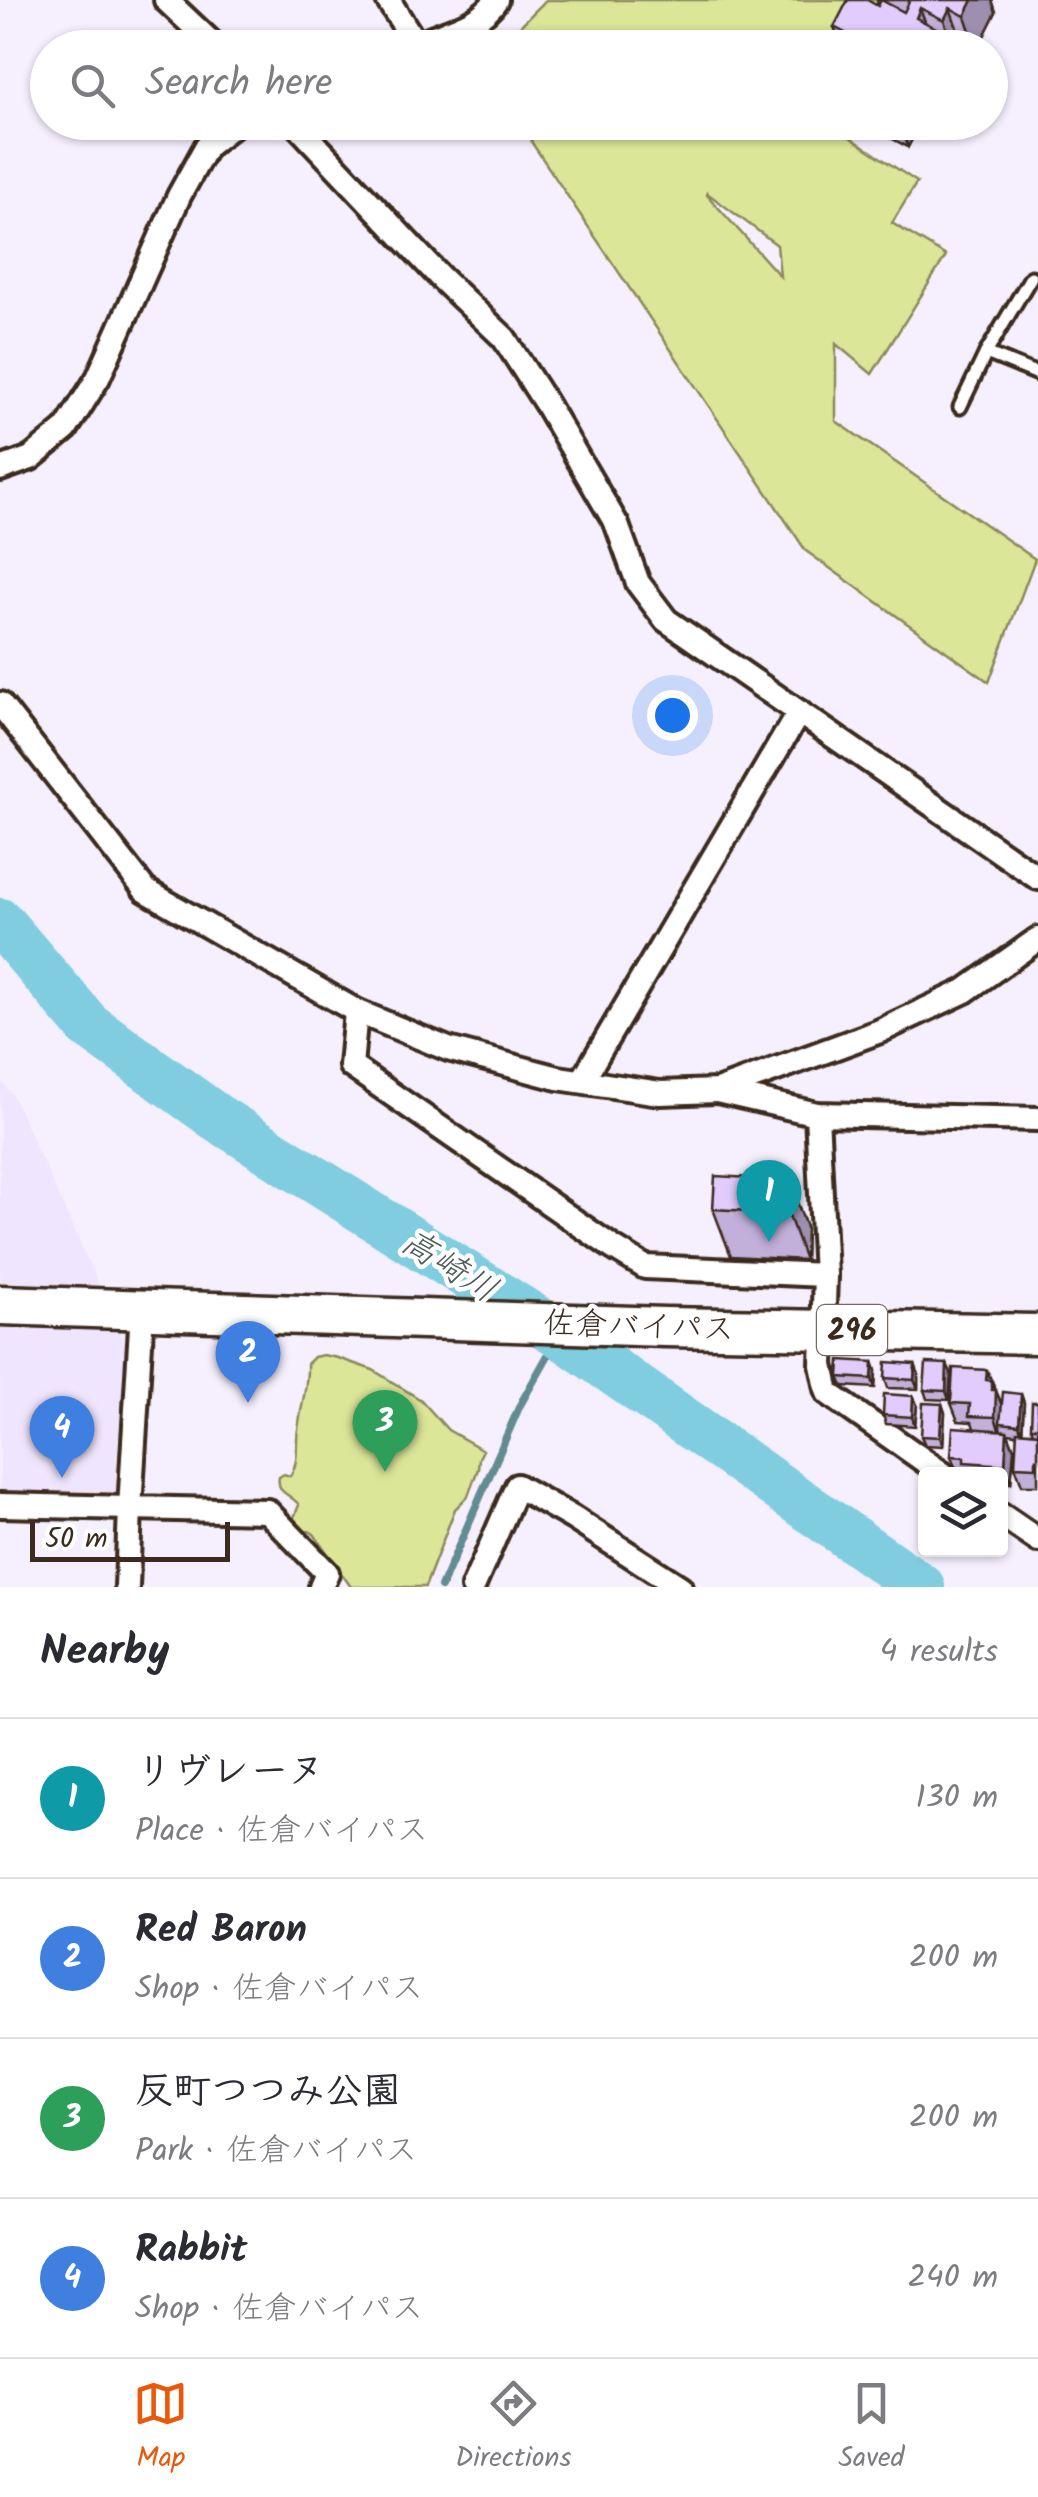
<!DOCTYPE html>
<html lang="en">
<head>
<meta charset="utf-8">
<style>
  body { margin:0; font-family:Kalam,"Klee One",sans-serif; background:#f2f2f3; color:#2b2b33 }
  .controls { position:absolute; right:30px; bottom:30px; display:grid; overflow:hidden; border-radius:10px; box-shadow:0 2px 8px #0004 }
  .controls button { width:90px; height:90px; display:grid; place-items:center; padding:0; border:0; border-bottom:2px solid #e1e1e2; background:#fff; color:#2b2b33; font:50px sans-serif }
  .scale { position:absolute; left:30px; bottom:25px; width:200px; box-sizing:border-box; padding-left:10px; border:5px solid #3b2a1e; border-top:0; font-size:28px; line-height:35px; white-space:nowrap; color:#3b2a1e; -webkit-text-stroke:8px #fff; paint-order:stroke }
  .you { position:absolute; left:672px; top:715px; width:35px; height:35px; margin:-25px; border:8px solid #fff; border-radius:50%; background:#1a73e8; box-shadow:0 0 0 15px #1a73e833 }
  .badge { display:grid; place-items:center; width:65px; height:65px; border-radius:50%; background:#ea580c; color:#fff; font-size:32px; font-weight:700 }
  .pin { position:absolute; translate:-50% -82px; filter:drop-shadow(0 2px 5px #0008) }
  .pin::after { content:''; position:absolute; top:52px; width:35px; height:30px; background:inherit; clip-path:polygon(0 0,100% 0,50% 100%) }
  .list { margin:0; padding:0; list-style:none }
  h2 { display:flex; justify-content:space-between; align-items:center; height:130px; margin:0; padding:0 40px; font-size:42px }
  h2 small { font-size:32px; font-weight:400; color:#7c7c81 }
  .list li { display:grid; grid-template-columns:65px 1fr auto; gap:30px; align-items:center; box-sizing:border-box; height:160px; padding:0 40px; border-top:2px solid #e1e1e2 }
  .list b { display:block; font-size:38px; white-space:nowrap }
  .list p { margin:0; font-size:32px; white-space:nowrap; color:#7c7c81 }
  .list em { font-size:32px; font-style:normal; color:#7c7c81 }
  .icon { flex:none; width:55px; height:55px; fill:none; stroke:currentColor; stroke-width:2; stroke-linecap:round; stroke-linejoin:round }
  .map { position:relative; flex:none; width:1038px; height:1587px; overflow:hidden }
  .search { position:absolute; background:#fff; box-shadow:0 2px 8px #0004; left:30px; right:30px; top:30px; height:110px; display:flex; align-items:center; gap:25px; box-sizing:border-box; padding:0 35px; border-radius:55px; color:#7c7c81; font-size:38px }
  .sheet { height:770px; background:#fff }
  nav { display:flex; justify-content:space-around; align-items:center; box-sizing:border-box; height:140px; border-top:2px solid #e1e1e2; background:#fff; font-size:28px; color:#7c7c81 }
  nav a { display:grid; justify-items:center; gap:5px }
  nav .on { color:#ea580c }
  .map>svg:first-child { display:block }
  .built { fill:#f0e5fe }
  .green { fill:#dbe698; stroke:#8b885b; stroke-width:2.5; fill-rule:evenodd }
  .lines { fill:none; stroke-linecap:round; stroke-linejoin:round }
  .stream { stroke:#648c92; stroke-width:8 }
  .river { stroke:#80cde0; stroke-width:48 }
  .service-casing { stroke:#3b2a1e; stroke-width:19 }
  .minor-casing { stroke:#3b2a1e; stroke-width:30 }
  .trunk-casing { stroke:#3b2a1e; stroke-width:45 }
  .service { stroke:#fff; stroke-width:11 }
  .minor { stroke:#fff; stroke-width:22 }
  .trunk { stroke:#fff; stroke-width:38 }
  .wall { fill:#c2afda; stroke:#3b2a1e; stroke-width:2.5 }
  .shaded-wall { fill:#9e8fb1; stroke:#3b2a1e; stroke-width:2.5 }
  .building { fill:#e1ccfd; stroke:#3b2a1e; stroke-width:2.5 }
  .labels { text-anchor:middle; stroke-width:9; stroke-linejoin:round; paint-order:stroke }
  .shield { fill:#fff; stroke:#766a62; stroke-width:2.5 }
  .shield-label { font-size:30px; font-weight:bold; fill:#3b2a1e }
  .street-label { font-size:32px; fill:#3b2a1e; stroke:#fff }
  .water-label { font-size:35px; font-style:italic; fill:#505b58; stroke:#fff }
</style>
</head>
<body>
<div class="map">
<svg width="1038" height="1587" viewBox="0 0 1038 1587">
  <rect width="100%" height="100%" fill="#f6f0fe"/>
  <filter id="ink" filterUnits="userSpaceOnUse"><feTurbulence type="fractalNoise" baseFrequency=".01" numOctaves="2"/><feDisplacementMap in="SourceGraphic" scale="20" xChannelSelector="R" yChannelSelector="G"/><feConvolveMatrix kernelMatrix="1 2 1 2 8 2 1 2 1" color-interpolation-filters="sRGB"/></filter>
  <g filter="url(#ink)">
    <polygon class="built" points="0,1079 13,1096 133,1360 125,1502 0,1498"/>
    <g class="green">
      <polygon points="546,0 879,0 848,47 506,48 505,41"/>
      <path d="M527,123H686L690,141L704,123H829L917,182L892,223L946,256L872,374L836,344V421L1035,559L989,682L806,551L532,143ZM707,193L777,245L780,276L707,195Z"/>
      <path d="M323,1355L338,1358L373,1370L421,1400L448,1430L483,1450L479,1458L478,1469L468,1496L455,1509L425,1587H351L314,1534L309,1531L292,1535L291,1525L299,1505C291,1494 276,1494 279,1477L284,1474L290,1476C300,1461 295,1446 298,1429C301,1406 308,1386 307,1364L314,1357Z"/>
    </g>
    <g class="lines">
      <polyline class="stream" points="441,1587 520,1405 560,1334"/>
      <polyline class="river" points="0,922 88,1025 216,1117 560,1334 921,1587"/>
      <g class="service-casing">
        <g id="service">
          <polyline points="986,353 1038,374"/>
          <polyline points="960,407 986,353 1031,277"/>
        </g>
      </g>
      <g class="minor-casing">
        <g id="minor">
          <polyline points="166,0 217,48"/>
          <polyline points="388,0 416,44"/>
          <path d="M410,48C436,32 478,28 496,0"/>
          <polyline points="294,122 441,278 504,338 545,402 617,525 638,583 666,620 1038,878"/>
          <polyline points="0,469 31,458 66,429 98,378 179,196 206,147 237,122"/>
          <polyline points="0,704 145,890 356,1011 351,1066 612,1247 645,1267 825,1275"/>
          <polyline points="356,1011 448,1049 558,1078 660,1093 717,1091 880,1031 965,991 1038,939"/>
          <polyline points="582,1081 799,712"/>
          <polyline points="717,1091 817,1114 1038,1119"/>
          <polyline points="817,1114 825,1275 822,1365 828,1393 943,1474"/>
          <polyline points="142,1310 130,1508 267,1511 327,1573 321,1587"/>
          <polyline points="0,1505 130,1508 127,1587"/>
          <polyline points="1000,1514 1038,1540"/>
          <polyline points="473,1587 517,1486 573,1518 680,1587"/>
        </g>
      </g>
      <g class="trunk-casing">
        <polyline id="trunk" points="0,1305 665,1327 1038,1334"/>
      </g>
      <use href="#service" class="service"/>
      <use href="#minor" class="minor"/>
      <use href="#trunk" class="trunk"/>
    </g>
    <g class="wall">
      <polygon points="877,0 992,0 996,12 978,48 972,48 962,42 960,48 842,48 834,27 878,6"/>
      <polygon points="860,122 921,122 908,147"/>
      <polygon points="789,1180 806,1227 805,1260 731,1256 713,1209"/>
      <polygon points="873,1362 876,1371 875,1388 843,1386 839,1377"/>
      <polygon points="915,1364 918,1373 918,1389 888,1388 885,1378"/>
      <polygon points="947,1364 951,1373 949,1400 927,1399 924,1390"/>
      <polygon points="991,1381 992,1381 1002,1405 1021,1394 1024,1403 1022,1432 1033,1432 1031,1427 1038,1402 1038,1485 1022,1485 1015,1466 1017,1434 1008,1433 1014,1449 1011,1483 1000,1483 1000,1474 958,1474 951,1456 974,1428 972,1422 958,1421 951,1403"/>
      <polygon points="913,1396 917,1405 915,1426 886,1424 883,1415"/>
      <polygon points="942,1404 945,1413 943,1446 925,1445 921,1436"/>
    </g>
    <g class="shaded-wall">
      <polygon points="973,0 992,0 996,12 978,48 976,48 965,16"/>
      <polygon points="920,8 933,43 916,18"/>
      <polygon points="950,8 962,42 960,48 953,48 944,20"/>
      <polygon points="944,32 950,48 937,48 937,46"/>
      <polygon points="899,122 921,122 908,147"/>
      <polygon points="789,1180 806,1227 805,1260 788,1213"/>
      <polygon points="873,1362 876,1371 875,1388 872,1379"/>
      <polygon points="915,1364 918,1373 918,1389 914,1380"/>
      <polygon points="947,1364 951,1373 949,1400 946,1391"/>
      <polygon points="987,1370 1003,1408 1000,1423 1001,1436 995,1417 986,1380"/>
      <polygon points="1021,1394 1024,1403 1022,1434 1019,1425"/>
      <polygon points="913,1396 917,1405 915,1426 912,1417"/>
      <polygon points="942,1404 945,1413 943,1446 940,1437"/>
      <polygon points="1007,1431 1014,1449 1011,1483 1005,1465"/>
    </g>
    <g class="building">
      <polygon points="848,0 867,0 878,6 881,0 904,12 910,0 973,0 965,16 950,8 944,20 920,8 916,18 944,32 937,46 940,48 874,48 834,27"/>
      <polygon points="715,1176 789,1180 788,1213 713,1209"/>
      <polygon points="840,1360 873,1362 872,1379 839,1377"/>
      <polygon points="886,1362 915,1364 914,1380 885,1378"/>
      <polygon points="926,1363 947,1364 946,1391 924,1390"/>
      <polygon points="953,1368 987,1370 986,1380 992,1381 992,1390 996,1390 995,1417 969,1416 970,1404 951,1403"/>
      <polygon points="1003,1392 1021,1394 1019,1425 1000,1423"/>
      <polygon points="884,1394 913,1396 912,1417 883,1415"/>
      <polygon points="1032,1402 1038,1402 1038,1427 1031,1427"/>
      <polygon points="923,1403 942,1404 940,1437 921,1436"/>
      <polygon points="953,1427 1007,1431 1005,1465 964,1462 964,1457 951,1456"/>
      <polygon points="1017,1431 1038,1433 1038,1460 1036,1459 1036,1467 1015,1466"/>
    </g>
  </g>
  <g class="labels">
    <rect class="shield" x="817" y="1305" width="70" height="50" rx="8"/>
    <g class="shield-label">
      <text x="852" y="1340">296</text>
    </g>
    <g class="street-label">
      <text transform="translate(639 1325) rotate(2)" y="11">佐倉バイパス</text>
    </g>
    <g class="water-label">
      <text transform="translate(450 1265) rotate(32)" y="12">高崎川</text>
    </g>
  </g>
</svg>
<div class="controls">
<button><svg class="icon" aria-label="layers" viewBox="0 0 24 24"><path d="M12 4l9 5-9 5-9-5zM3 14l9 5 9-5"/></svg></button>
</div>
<div class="scale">50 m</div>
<div class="you"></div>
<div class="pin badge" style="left:769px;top:1242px;background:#0f9aa8">1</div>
<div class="pin badge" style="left:248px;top:1403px;background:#3f7fe0">2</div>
<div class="pin badge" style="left:385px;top:1472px;background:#2e9e5b">3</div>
<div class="pin badge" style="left:62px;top:1478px;background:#3f7fe0">4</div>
<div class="search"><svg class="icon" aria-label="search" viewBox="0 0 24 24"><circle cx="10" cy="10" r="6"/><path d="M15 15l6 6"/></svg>Search here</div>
</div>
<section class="sheet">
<h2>Nearby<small>4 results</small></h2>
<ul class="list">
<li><span class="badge" style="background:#0f9aa8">1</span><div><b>リヴレーヌ</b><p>Place · 佐倉バイパス</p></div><em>130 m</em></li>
<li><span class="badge" style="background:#3f7fe0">2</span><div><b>Red Baron</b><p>Shop · 佐倉バイパス</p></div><em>200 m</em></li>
<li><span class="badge" style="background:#2e9e5b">3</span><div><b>反町つつみ公園</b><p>Park · 佐倉バイパス</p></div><em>200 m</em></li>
<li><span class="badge" style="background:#3f7fe0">4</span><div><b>Rabbit</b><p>Shop · 佐倉バイパス</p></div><em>240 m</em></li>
</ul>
</section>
<nav>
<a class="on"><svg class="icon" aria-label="map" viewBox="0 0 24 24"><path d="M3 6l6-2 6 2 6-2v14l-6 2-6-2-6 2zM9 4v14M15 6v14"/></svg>Map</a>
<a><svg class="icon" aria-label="directions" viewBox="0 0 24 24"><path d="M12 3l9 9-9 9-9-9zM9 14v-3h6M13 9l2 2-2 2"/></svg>Directions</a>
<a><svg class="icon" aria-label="saved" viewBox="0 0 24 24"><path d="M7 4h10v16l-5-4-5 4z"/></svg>Saved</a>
</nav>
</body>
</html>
